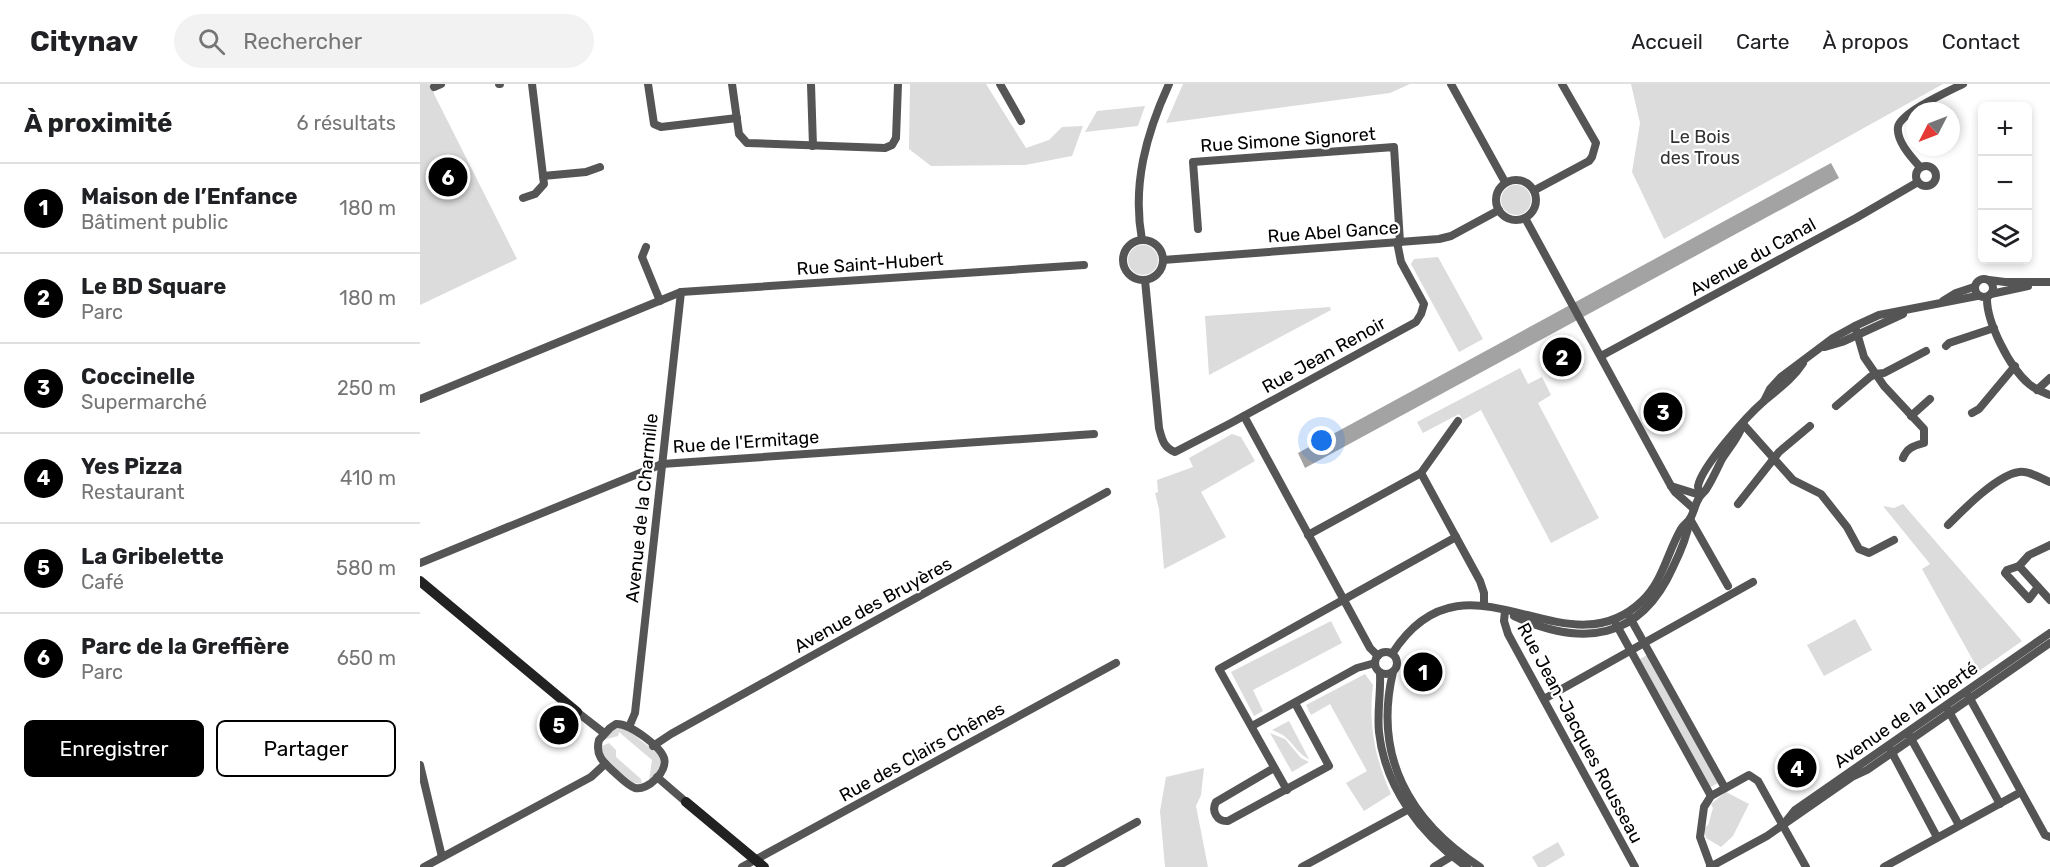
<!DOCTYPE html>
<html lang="fr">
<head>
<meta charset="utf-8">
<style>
  body { margin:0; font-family:Rubik,sans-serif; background:#f2f2f2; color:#202124 }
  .controls { position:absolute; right:18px; top:18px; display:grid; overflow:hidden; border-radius:9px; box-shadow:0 3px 9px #0003 }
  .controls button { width:54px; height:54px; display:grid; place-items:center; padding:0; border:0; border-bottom:2px solid #e0e0e0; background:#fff; color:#202124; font:30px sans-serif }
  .compass { position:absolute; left:1486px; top:18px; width:54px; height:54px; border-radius:50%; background:#fff; box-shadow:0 3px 9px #0003; rotate:228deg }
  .you { position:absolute; left:902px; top:357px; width:21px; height:21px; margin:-15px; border:4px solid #fff; border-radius:50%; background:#1a73e8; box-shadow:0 0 0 9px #1a73e833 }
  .badge { display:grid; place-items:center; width:39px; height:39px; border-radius:50%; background:#000; color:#fff; font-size:20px; font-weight:700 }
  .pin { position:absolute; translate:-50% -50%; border:3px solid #fff; box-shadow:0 2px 6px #0006 }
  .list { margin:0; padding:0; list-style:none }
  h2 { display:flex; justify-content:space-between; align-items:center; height:78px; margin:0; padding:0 24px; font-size:26px }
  h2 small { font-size:20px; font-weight:400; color:#757577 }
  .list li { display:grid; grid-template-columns:39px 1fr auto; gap:18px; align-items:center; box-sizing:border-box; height:90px; padding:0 24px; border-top:2px solid #e0e0e0 }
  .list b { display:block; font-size:22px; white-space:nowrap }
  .list p { margin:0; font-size:20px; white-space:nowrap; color:#757577 }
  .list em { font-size:20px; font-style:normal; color:#757577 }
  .actions { display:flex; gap:12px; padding:18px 24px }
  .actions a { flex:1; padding:14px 0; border:2px solid #000; border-radius:9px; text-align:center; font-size:21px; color:#000 }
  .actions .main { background:#000; color:#fff }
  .icon { flex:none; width:33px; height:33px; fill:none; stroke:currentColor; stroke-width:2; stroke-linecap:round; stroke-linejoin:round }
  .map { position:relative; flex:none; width:1630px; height:783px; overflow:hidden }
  header { display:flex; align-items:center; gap:36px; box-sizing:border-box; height:84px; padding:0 30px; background:#fff; border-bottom:2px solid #e0e0e0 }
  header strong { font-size:28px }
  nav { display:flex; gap:33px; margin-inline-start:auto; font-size:21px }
  .search { width:420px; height:54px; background:#f2f2f2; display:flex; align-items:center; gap:15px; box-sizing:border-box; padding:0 21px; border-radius:33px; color:#757577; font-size:22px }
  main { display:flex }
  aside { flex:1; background:#fff }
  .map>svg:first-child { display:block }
  .green { fill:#dcdcdc }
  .water { fill:#a3a3a3 }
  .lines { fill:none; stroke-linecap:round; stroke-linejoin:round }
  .minor { stroke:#555; stroke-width:8 }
  .secondary { stroke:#222; stroke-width:10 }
  .labels { text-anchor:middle; stroke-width:4.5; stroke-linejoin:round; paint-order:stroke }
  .park-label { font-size:18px; fill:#333; stroke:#fff }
  .street-label { font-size:18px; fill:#000; stroke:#fff }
</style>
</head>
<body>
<header>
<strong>Citynav</strong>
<div class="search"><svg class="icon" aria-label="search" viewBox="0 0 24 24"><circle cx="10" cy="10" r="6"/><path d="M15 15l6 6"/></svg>Rechercher</div>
<nav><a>Accueil</a><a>Carte</a><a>À propos</a><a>Contact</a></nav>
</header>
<main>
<aside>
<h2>À proximité<small>6 résultats</small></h2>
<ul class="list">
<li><span class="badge">1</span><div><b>Maison de l’Enfance</b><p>Bâtiment public</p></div><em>180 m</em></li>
<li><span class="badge">2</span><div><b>Le BD Square</b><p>Parc</p></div><em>180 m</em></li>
<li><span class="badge">3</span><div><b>Coccinelle</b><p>Supermarché</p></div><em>250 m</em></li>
<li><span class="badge">4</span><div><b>Yes Pizza</b><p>Restaurant</p></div><em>410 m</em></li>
<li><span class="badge">5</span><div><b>La Gribelette</b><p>Café</p></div><em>580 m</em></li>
<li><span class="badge">6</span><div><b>Parc de la Greffière</b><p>Parc</p></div><em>650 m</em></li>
</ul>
<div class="actions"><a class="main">Enregistrer</a><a>Partager</a></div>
</aside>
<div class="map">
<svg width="1630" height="783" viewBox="0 0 1630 783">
  <rect width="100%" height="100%" fill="#fff"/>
  <g class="green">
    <polygon points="0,0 12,0 14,10 97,175 0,221"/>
    <polygon points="490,0 566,0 606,64 629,56 642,43 663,42 652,72 605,81 511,82 489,65"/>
    <polygon points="763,0 990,0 970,9 746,39"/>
    <polygon points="1211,0 1523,0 1244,155 1212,88 1220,39"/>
    <polygon points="725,22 718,42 665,48 677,27"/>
    <circle cx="1096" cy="116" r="15"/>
    <circle cx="723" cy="176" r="15"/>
    <polygon points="1018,173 1063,255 1039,268 991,180 994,175"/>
    <polygon points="910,223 911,226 789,291 785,232"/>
    <polygon points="1157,257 1164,269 1127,288 1120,276"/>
    <polygon points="1100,284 1108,300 1122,293 1131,311 1118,319 1179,434 1131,459 1061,326 1043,336 1039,330 1003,349 997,338"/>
    <polygon points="812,350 821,353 835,377 781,408 806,453 744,485 739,425 735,409 738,408 737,396 773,383 769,374"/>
    <polygon points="1483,420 1602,557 1559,587 1502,485 1510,480 1463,422 1474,424"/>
    <polygon points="1435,535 1452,566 1404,592 1387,561"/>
    <polygon points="911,537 922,559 833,606 843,627 834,632 811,588"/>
    <polygon points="1227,571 1298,699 1290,703 1220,575"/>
    <path d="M945,590L953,601C948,639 955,675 971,710L944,727L926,699L947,687L910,620L891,631L886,621Z"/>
    <path d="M869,637L889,675C873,667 873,653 852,646Z"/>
    <path d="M197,644H205L238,670C244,681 237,689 229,697L232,676L199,648L198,652L183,656L190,648Z"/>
    <polygon points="850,649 865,655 881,674 889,678 872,688"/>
    <polygon points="189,659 196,666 196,673 221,695 222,700 213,699 184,675 180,663"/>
    <polygon points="784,684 781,711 776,722 788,783 745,783 740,727 746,693"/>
    <polygon points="1306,708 1329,720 1313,752 1301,763 1286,754 1284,744 1288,741 1293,724 1291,720"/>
    <polygon points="1138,758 1145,771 1125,783 1118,783 1112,773"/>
  </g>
  <polygon class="water" points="1411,79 1419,94 885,384 878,369"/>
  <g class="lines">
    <g class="minor">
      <polyline points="79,0 80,0"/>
      <polyline points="228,0 234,40 241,43 317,34"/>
      <polyline points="312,0 319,50 327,59 465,64 472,61 476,54 478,0"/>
      <polyline points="391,0 393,62"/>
      <polyline points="580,0 601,37"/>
      <polyline points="1031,0 1085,98"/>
      <polyline points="14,3 21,0"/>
      <circle cx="1506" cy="92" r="10"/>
      <path d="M1500,83C1492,74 1476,57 1478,43C1480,29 1529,7 1543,0"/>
      <polyline points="123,92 166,88 180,83"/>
      <circle cx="1096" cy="116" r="20"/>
      <polyline points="1115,106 1169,77 1172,73 1176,59 1142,0"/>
      <polyline points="103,114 115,110 124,100 112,0"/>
      <polyline points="1105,134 1251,402 1255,408 1274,425"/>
      <polyline points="778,145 773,78 974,63 980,158"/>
      <path d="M722,156C712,101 726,50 749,0"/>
      <circle cx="723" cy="176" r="20"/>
      <polyline points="226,163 222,173 240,217"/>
      <polyline points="743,176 1019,155 1031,152 1079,126"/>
      <circle cx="1564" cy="204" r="9"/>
      <path d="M725,196L739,344C742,355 743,363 755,368L811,339L996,238L1001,230L1004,220L981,178L977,158"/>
      <polyline points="1569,196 1585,198 1630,198"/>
      <polyline points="1571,210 1608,202"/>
      <path d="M1567,213C1566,238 1590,284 1609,300C1616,306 1622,308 1630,311"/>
      <polyline points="1523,217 1536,209 1554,203"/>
      <path d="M1435,242L1444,273L1464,302L1504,345V359C1493,362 1487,364 1483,374"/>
      <polyline points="1526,262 1529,259 1574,244"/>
      <polyline points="1405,263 1422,258 1483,230"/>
      <polyline points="1181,272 1436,134 1498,98"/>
      <polyline points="1617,306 1630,294"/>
      <polyline points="0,315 261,208 664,181"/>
      <polyline points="1344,317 1350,305 1361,293 1413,254 1435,242 1459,231 1557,212"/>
      <polyline points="1416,322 1450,293 1455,290 1464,289 1506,267"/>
      <polyline points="1552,329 1559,325 1595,282"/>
      <polyline points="824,332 950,564 958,572"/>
      <polyline points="1491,332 1510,315"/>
      <polyline points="1323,340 1373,396 1401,410 1427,443 1439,465 1449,469 1474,456"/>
      <polyline points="1001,389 1060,497 1064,509 1064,522"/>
      <polyline points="1251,402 1280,411"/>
      <path d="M1280,411C1279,410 1278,403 1278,402C1282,382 1327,332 1343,318C1358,305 1372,296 1383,279"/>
      <polyline points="1318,420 1359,368 1390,342"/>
      <polyline points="1270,435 1308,502"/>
      <path d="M1528,441C1543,426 1577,391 1599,388C1608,386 1622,395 1630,398"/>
      <polyline points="888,451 1001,389 1038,337"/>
      <polyline points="1630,461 1609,471 1599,482 1630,516"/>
      <polyline points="0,479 242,380 674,350"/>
      <polyline points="1599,482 1587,486 1585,489 1609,515 1618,503"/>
      <polyline points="1085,527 1084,537 1088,550 1215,783"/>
      <path d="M1094,532C1162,563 1220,557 1253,483C1261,467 1267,453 1270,435"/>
      <polyline points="1209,532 1305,704"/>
      <polyline points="1196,540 1291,712"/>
      <circle cx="966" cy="579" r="11"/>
      <path d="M972,570C1046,454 1144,592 1222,517C1243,497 1247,469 1261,445C1263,441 1267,439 1270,435C1274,428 1275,420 1279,414C1281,410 1285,408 1287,404C1293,394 1297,385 1302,375C1309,364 1319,353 1323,340"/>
      <path d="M973,588C953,672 989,737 1060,783"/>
      <path d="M960,589C961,609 957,628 959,648C965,704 1002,752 1047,783"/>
      <polyline points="1548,611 1625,751 1630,753"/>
      <polyline points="1124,615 1333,498"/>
      <polyline points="1527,624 1580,720"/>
      <polyline points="157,628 184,649"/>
      <path d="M196,640C209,639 240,662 244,674C248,687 228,707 215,704C207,701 200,693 193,687C183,678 175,671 179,656L190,644Z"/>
      <polyline points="832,642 937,584 955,579"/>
      <polyline points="209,643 215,629 261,208"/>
      <polyline points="1489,651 1539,741"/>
      <polyline points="233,662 251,650 687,408"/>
      <polyline points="1470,665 1517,753"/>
      <polyline points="0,681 22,773"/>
      <path d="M854,684L796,718C791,727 797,738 808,737L909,682L875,619"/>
      <polyline points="237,693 266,718"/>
      <polyline points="867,706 799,585 1036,453"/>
      <polyline points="1367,736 1375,726 1630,549"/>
      <polyline points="4,783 171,693 185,680"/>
      <polyline points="322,783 696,579"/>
      <polyline points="636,783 717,738"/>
      <polyline points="882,783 989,725"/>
      <polyline points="1014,783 1032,772"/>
      <polyline points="1290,783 1347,752 1432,693 1447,686 1630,559"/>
      <polyline points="1291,783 1280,753 1284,723 1291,712 1329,691 1338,697 1386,783"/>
      <polyline points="1464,783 1601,708"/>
    </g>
    <g class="secondary">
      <polyline points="0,497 157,628"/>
      <polyline points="266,718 344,783"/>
    </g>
  </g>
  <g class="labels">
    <g class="park-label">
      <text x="1280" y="59">Le Bois<tspan x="1280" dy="21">des Trous</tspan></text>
    </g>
    <g class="street-label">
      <text transform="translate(868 56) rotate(-4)" y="6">Rue Simone Signoret</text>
      <text transform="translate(913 148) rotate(-4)" y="6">Rue Abel Gance</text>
      <text transform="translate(1333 173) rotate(-29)" y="6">Avenue du Canal</text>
      <text transform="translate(450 180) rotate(-4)" y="6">Rue Saint-Hubert</text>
      <text transform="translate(904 271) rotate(-29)" y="6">Rue Jean Renoir</text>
      <text transform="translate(326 358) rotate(-4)" y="6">Rue de l'Ermitage</text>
      <text transform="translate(222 424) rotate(-84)" y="6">Avenue de la Charmille</text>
      <text transform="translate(453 521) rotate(-29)" y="6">Avenue des Bruyères</text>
      <text transform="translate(1486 631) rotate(-35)" y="6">Avenue de la Liberté</text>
      <text transform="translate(1160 649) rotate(62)" y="6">Rue Jean-Jacques Rousseau</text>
      <text transform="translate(502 668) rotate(-29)" y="6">Rue des Clairs Chênes</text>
    </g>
  </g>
</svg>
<div class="controls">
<button>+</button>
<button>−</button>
<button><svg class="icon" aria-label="layers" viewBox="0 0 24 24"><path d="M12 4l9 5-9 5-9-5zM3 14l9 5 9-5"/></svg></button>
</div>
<svg class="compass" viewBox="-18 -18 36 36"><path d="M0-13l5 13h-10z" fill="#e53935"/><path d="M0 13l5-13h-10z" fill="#757577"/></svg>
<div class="you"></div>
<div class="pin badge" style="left:1003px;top:588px">1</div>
<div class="pin badge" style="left:1142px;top:273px">2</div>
<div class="pin badge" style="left:1243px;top:328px">3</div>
<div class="pin badge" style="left:1377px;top:684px">4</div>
<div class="pin badge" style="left:139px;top:641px">5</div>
<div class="pin badge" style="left:28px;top:93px">6</div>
</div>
</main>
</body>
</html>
